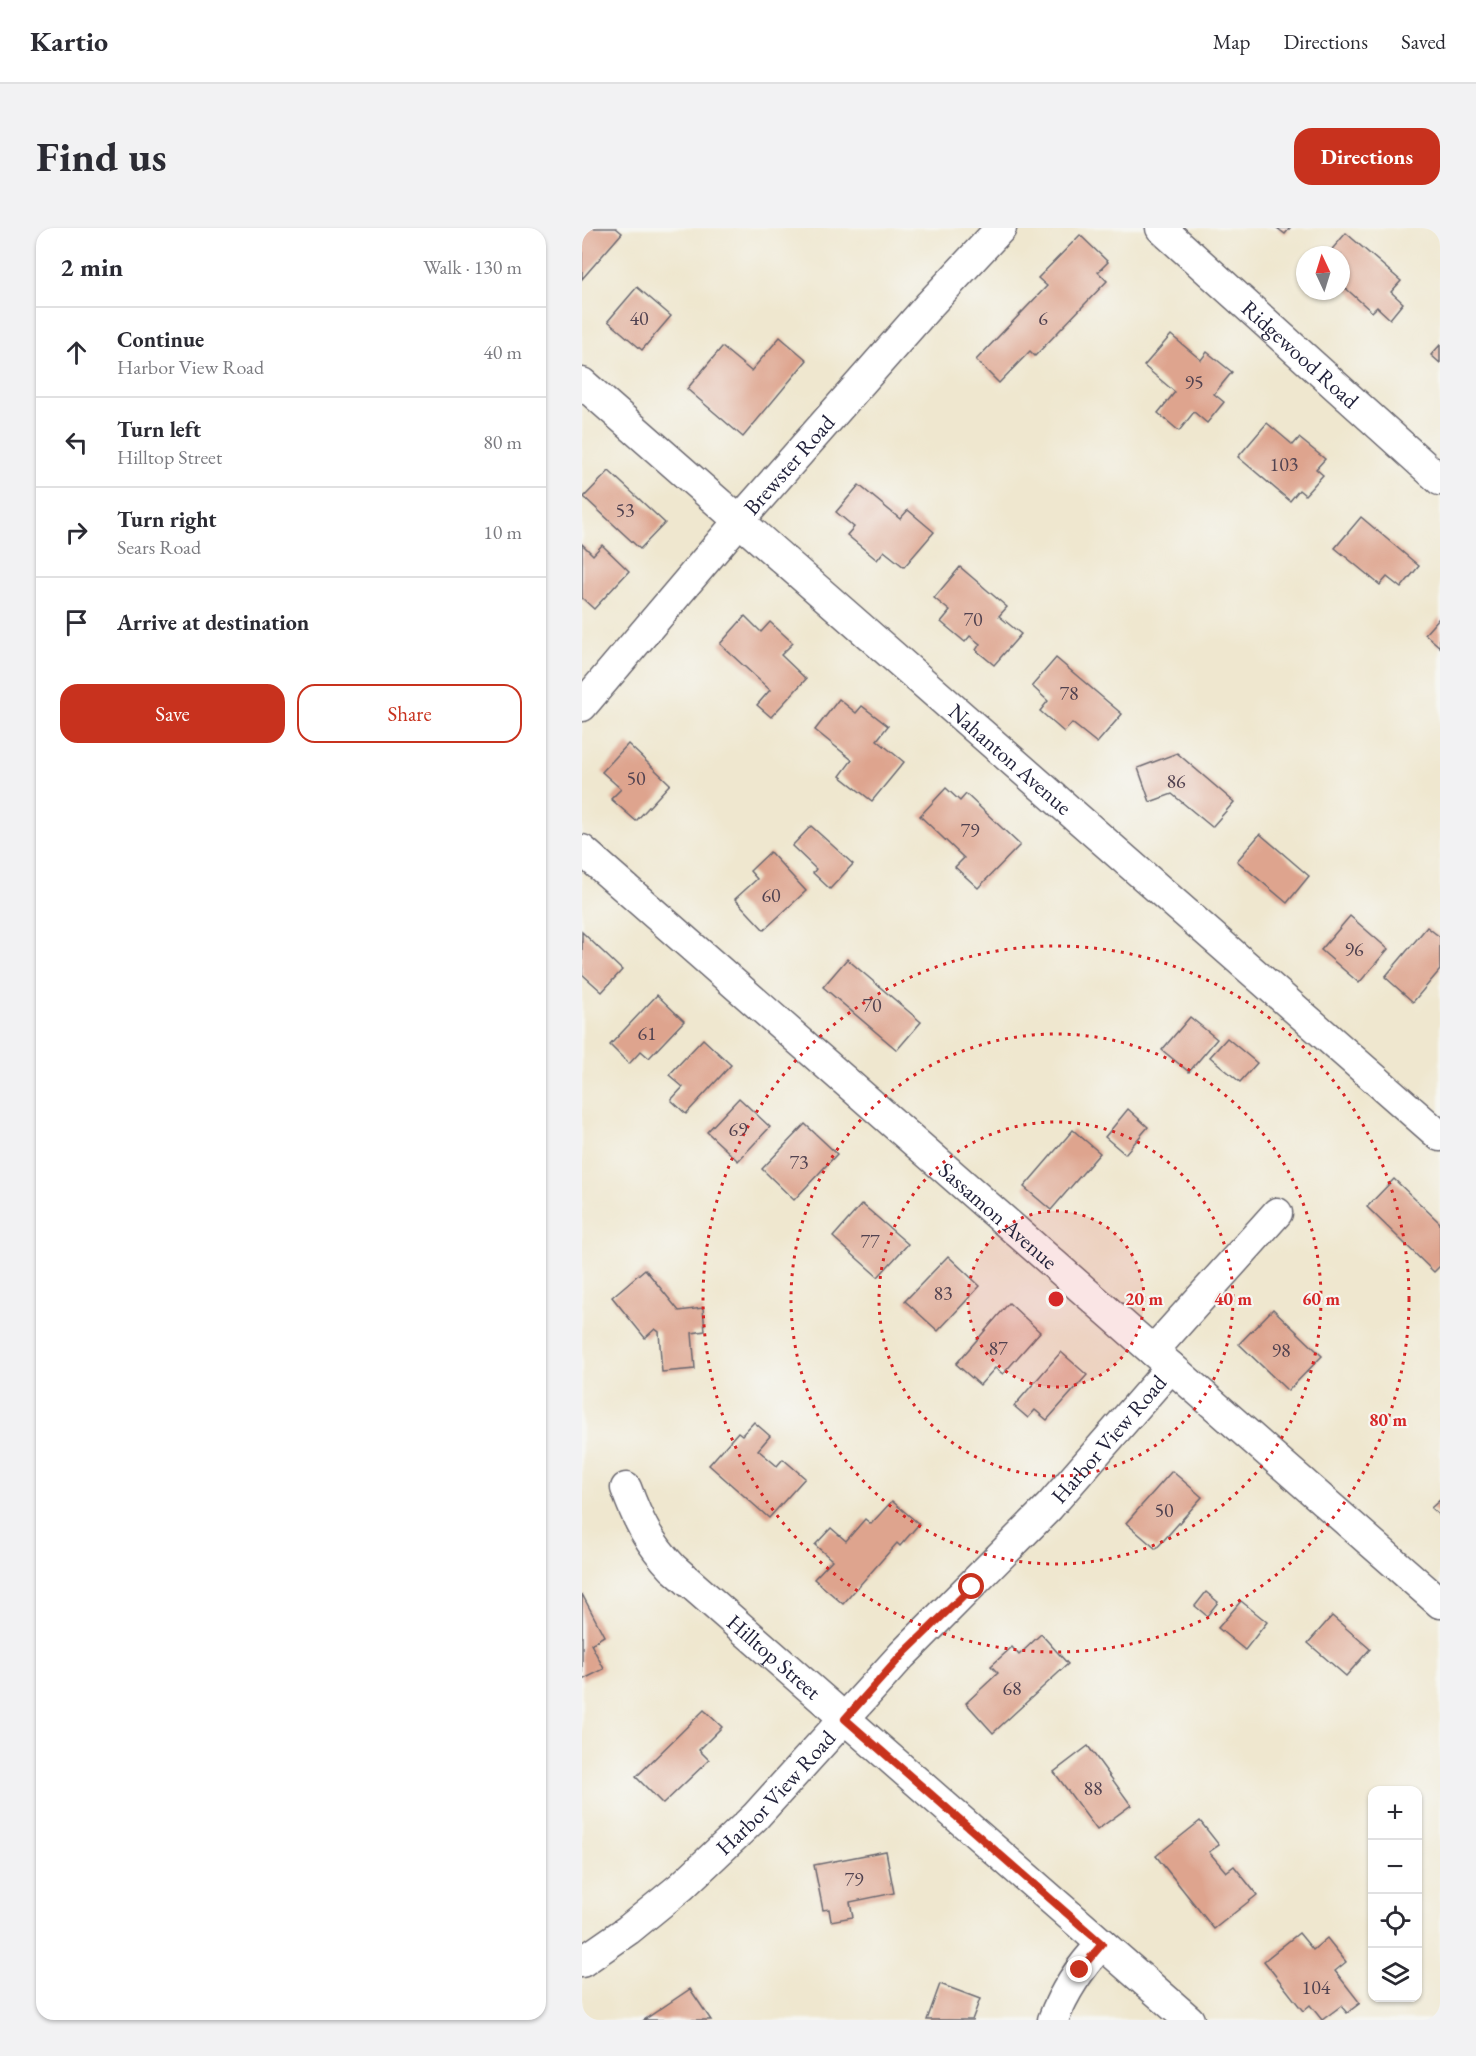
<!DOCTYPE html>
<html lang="en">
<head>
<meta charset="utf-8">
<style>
  body { margin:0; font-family:"EB Garamond",serif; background:#f2f2f3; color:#2b2b33 }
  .controls { position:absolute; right:18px; bottom:18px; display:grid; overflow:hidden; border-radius:12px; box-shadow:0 2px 4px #0004 }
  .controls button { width:54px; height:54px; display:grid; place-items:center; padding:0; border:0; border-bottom:2px solid #e1e1e2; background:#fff; color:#2b2b33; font:30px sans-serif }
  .compass { position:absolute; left:714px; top:18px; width:54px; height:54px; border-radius:50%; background:#fff; box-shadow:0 2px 4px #0004; rotate:356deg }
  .stop { position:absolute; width:18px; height:18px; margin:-14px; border:4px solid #c8321e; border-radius:50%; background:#fff }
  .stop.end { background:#c8321e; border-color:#fff; box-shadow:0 2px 6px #0008 }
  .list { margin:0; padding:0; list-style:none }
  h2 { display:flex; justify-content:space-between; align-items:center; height:78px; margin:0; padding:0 24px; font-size:26px }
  h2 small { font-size:20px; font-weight:400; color:#7c7c81 }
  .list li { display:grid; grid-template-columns:39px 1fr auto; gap:18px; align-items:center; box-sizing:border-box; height:90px; padding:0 24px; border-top:2px solid #e1e1e2 }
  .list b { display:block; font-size:22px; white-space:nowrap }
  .list p { margin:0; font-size:20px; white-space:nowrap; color:#7c7c81 }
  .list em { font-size:20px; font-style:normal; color:#7c7c81 }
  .actions { display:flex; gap:12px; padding:18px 24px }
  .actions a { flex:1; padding:14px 0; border:2px solid #c8321e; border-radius:18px; text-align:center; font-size:21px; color:#c8321e }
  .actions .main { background:#c8321e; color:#fff }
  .icon { flex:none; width:33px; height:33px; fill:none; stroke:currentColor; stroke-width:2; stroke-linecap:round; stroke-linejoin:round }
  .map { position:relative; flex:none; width:858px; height:1792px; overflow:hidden; border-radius:18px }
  header { display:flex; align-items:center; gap:36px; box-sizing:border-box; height:84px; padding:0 30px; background:#fff; border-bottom:2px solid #e1e1e2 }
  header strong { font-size:28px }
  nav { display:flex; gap:33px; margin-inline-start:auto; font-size:21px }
  .intro { display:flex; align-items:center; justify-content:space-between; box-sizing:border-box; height:144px; padding:0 36px }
  h1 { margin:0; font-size:42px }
  .button { padding:15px 27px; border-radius:18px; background:#c8321e; color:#fff; font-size:21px; font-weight:700 }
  main { display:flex; gap:36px; padding:0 36px }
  aside { flex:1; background:#fff; border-radius:18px; box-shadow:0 2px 4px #0004 }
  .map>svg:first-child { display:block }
  .building { fill:#dea48e }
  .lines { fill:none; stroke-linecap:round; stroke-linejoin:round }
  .street-casing { stroke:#6a676f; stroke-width:33 }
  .street { stroke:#fff; stroke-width:30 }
  .route { stroke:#c8321e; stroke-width:8 }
  .ring { fill:none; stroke:#d62828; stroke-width:3; stroke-dasharray:3 6 }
  .labels { text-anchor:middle; stroke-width:4.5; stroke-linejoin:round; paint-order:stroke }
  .number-label { font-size:20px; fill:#514250 }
  .street-label { font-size:22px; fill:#22223b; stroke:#f6f6f2 }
  .centre { fill:#d62828; stroke:#f6f6f2; stroke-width:3 }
  .ring-label { font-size:18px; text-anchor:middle; font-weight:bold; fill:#d62828; stroke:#f6f6f2; stroke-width:4.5; stroke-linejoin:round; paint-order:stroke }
</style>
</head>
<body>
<header>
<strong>Kartio</strong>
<nav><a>Map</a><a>Directions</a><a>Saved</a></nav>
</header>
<div class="intro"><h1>Find us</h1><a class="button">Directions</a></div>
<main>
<aside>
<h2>2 min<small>Walk · 130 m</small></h2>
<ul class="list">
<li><svg class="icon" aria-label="ahead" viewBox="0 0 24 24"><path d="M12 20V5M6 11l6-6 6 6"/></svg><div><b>Continue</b><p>Harbor View Road</p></div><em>40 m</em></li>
<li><svg class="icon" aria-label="left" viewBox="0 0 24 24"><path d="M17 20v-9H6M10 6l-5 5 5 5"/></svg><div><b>Turn left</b><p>Hilltop Street</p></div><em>80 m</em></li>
<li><svg class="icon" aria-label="right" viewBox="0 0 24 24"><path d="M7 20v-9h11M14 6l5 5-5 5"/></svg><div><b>Turn right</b><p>Sears Road</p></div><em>10 m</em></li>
<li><svg class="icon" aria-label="arrive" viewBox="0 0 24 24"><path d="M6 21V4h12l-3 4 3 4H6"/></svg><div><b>Arrive at destination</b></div></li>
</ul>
<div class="actions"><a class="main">Save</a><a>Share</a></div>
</aside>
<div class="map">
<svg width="858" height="1792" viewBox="0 0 858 1792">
  <rect width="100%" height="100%" fill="#f6f6f2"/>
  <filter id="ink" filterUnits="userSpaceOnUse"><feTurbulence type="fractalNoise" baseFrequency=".0167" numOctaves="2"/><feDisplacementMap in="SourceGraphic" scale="12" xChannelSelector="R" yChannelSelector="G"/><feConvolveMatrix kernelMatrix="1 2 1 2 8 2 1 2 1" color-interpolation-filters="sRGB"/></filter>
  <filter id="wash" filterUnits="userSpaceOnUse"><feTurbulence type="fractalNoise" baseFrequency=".008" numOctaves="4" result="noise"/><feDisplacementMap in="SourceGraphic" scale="24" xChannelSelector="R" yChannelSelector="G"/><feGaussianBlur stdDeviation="1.35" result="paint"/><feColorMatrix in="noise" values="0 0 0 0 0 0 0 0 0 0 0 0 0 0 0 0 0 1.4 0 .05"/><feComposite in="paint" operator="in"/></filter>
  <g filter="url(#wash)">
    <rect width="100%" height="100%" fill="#efe7cf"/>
    <g id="blocks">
      <g class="building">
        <polygon points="0,0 34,0 40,5 0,51"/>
        <polygon points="695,0 708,0 703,6"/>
        <polygon points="764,5 819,53 809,64 821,75 808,91 795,79 790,84 759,56 759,27 745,27"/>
        <polygon points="498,7 526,34 516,44 525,53 453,128 448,123 417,155 394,132 465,58 456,50"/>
        <polygon points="55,59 89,88 60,122 26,93"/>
        <polygon points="589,107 619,132 625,124 650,144 632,166 642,174 625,195 612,184 597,203 576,185 593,164 562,138"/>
        <polygon points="198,109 225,132 161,209 105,161 140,119 169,143"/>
        <polygon points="858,117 858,135 849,127"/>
        <polygon points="685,195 711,217 717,210 743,231 734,241 741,247 723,267 717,262 708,273 656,229"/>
        <polygon points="27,243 83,295 58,321 2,269"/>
        <polygon points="277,257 318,291 326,282 352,304 322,339 302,323 295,332 265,307 272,299 254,284"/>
        <polygon points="779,289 837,338 819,360 805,349 798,357 753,320"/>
        <polygon points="0,316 11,327 20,317 47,343 12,381 0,370"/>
        <polygon points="378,339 425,379 417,388 439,406 412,437 394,422 398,416 388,408 383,414 359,394 368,383 352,370"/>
        <polygon points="163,388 179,404 188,394 211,415 199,427 224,451 189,489 175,477 188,462 138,416"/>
        <polygon points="858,389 858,419 843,406"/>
        <polygon points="474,430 540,486 515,515 490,495 482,504 458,483 466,473 450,458"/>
        <polygon points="257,471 274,485 280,478 306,498 295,512 322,534 290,573 258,548 270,532 233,502"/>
        <polygon points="46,516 88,556 54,593 29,571 39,561 20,544"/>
        <polygon points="595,525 652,574 630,599 590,566 568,574 556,540"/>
        <polygon points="364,560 378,573 384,566 438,617 396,660 373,639 382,630 338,588"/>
        <polygon points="229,598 271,636 248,661 231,645 234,641 210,618"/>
        <polygon points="678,606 727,648 705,675 655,633"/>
        <polygon points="188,624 224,663 182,702 153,671 175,651 168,643"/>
        <polygon points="768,688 806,721 777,755 739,722"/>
        <polygon points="845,699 858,709 858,742 831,774 803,749"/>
        <polygon points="0,704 40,742 20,764 0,746"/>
        <polygon points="265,731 339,794 315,822 241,759"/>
        <polygon points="75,767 102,793 67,830 59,823 47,836 28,817"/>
        <polygon points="608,789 635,811 607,844 580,822"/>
        <polygon points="645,810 675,835 658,854 628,829"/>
        <polygon points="121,811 149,837 104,886 89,872 101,859 87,847"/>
        <polygon points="157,870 188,899 156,933 125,904"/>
        <polygon points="546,881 566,899 543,926 523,909"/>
        <polygon points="223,896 255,926 212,972 180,941"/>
        <polygon points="491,902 518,925 469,982 442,959"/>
        <polygon points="812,951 858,995 858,1038 852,1044 785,979"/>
        <polygon points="280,976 326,1016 296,1049 251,1009"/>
        <polygon points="366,1028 398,1058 356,1103 323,1073"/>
        <polygon points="63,1041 97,1083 121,1080 123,1103 110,1105 113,1141 80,1144 77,1104 73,1101 63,1110 30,1069"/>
        <polygon points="427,1075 458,1104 421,1146 413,1140 398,1157 374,1136"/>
        <polygon points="691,1081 740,1128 706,1163 657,1116"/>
        <polygon points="479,1124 505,1147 465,1192 453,1182 446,1190 432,1178"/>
        <polygon points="172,1194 188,1208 176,1222 195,1238 201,1231 223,1250 187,1290 127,1237 156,1204 160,1207"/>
        <polygon points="590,1243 620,1269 574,1321 544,1295"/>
        <polygon points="858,1272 858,1288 849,1280"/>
        <polygon points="310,1273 337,1296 318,1318 315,1315 261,1376 232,1351 250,1332 233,1317 249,1300 264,1313 283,1291 289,1296"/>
        <polygon points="624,1364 636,1374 625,1388 613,1378"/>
        <polygon points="0,1366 22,1408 9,1416 22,1441 0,1452"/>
        <polygon points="659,1373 685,1394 663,1422 636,1400"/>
        <polygon points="750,1388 788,1421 764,1448 726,1415"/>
        <polygon points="459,1406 486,1436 411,1505 384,1475 416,1445 409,1438 430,1419 437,1427"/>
        <polygon points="122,1482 140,1499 117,1522 127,1532 81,1576 54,1549"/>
        <polygon points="506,1518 549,1577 515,1602 472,1544"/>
        <polygon points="618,1593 637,1617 627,1624 644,1644 652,1638 675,1667 632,1701 574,1628"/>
        <polygon points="304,1623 312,1665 268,1674 271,1689 249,1693 247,1681 241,1682 232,1637"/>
        <polygon points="717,1705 731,1722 745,1710 764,1734 753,1743 778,1775 765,1785 759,1778 740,1792 728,1777 721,1783 682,1733"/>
        <polygon points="358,1756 398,1771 390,1792 345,1792"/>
        <polygon points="108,1761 129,1792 62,1792"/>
      </g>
    </g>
  </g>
  <g filter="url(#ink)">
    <use href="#blocks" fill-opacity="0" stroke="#6a676f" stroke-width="1.5"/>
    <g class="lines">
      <g class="street-casing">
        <g id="street">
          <path id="s1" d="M579,0L858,252"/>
          <path id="s2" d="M0,155L858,908"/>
          <path id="s3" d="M0,478L157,293L348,76L419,0"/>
          <path id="s4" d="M0,622L858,1375"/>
          <polyline points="571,1123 695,985"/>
          <path id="s5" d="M44,1260C56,1293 67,1315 91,1340L607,1792"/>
          <path id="s6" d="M0,1734L46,1702L100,1658L173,1589L320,1427L467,1279L589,1139"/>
          <path d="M471,1792C482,1763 499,1738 520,1716"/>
        </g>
      </g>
      <use href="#street" class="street"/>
    </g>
  </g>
  <g class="lines" filter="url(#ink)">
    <polyline class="route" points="390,1359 320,1427 263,1491 520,1716 498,1742"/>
  </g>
  <circle cx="474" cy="1071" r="88" fill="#d62828" fill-opacity=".12"/>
  <g class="ring">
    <circle cx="474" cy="1071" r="88"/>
    <circle cx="474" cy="1071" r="177"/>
    <circle cx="474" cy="1071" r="265"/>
    <circle cx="474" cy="1071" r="353"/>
  </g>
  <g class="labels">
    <g class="number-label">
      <text x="57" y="97">40</text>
      <text x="461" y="97">6</text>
      <text x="612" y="161">95</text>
      <text x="702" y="243">103</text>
      <text x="43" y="289">53</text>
      <text x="391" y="398">70</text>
      <text x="487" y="472">78</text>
      <text x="54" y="557">50</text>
      <text x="594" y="560">86</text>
      <text x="388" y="609">79</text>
      <text x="189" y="674">60</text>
      <text x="772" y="728">96</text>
      <text x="290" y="784">70</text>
      <text x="65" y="812">61</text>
      <text x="156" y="908">69</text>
      <text x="217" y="941">73</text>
      <text x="288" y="1020">77</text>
      <text x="361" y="1072">83</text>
      <text x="416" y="1127">87</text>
      <text x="699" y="1129">98</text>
      <text x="582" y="1289">50</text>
      <text x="430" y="1467">68</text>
      <text x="511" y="1567">88</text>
      <text x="272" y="1658">79</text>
      <text x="734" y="1766">104</text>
    </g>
    <g class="street-label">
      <text dy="8" stroke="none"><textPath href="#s1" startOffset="188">Ridgewood Road</textPath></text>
      <text dy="8" stroke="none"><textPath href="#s3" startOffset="318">Brewster Road</textPath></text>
      <text dy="8" stroke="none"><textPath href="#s2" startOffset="570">Nahanton Avenue</textPath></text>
      <text dy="8" stroke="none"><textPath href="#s4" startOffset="554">Sassamon Avenue</textPath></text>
      <text dy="8" stroke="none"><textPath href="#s6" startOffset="744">Harbor View Road</textPath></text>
      <text dy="8" stroke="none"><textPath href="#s5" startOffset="228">Hilltop Street</textPath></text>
      <text dy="8" stroke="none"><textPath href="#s6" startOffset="258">Harbor View Road</textPath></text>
    </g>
  </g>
  <circle cx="474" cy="1071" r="9" class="centre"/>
  <g class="ring-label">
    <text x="562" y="1077">20 m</text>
    <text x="651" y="1077">40 m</text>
    <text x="739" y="1077">60 m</text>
    <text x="806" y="1198">80 m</text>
  </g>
</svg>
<div class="controls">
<button>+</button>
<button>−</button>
<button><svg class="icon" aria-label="locate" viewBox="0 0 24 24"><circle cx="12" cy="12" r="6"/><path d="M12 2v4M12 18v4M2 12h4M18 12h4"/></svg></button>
<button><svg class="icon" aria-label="layers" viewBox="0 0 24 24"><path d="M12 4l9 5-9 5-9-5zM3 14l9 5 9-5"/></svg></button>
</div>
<svg class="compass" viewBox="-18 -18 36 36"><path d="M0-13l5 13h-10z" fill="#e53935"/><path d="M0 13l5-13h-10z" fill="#7c7c81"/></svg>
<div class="stop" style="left:390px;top:1359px"></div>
<div class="stop end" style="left:498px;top:1742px"></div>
</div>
</main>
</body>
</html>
